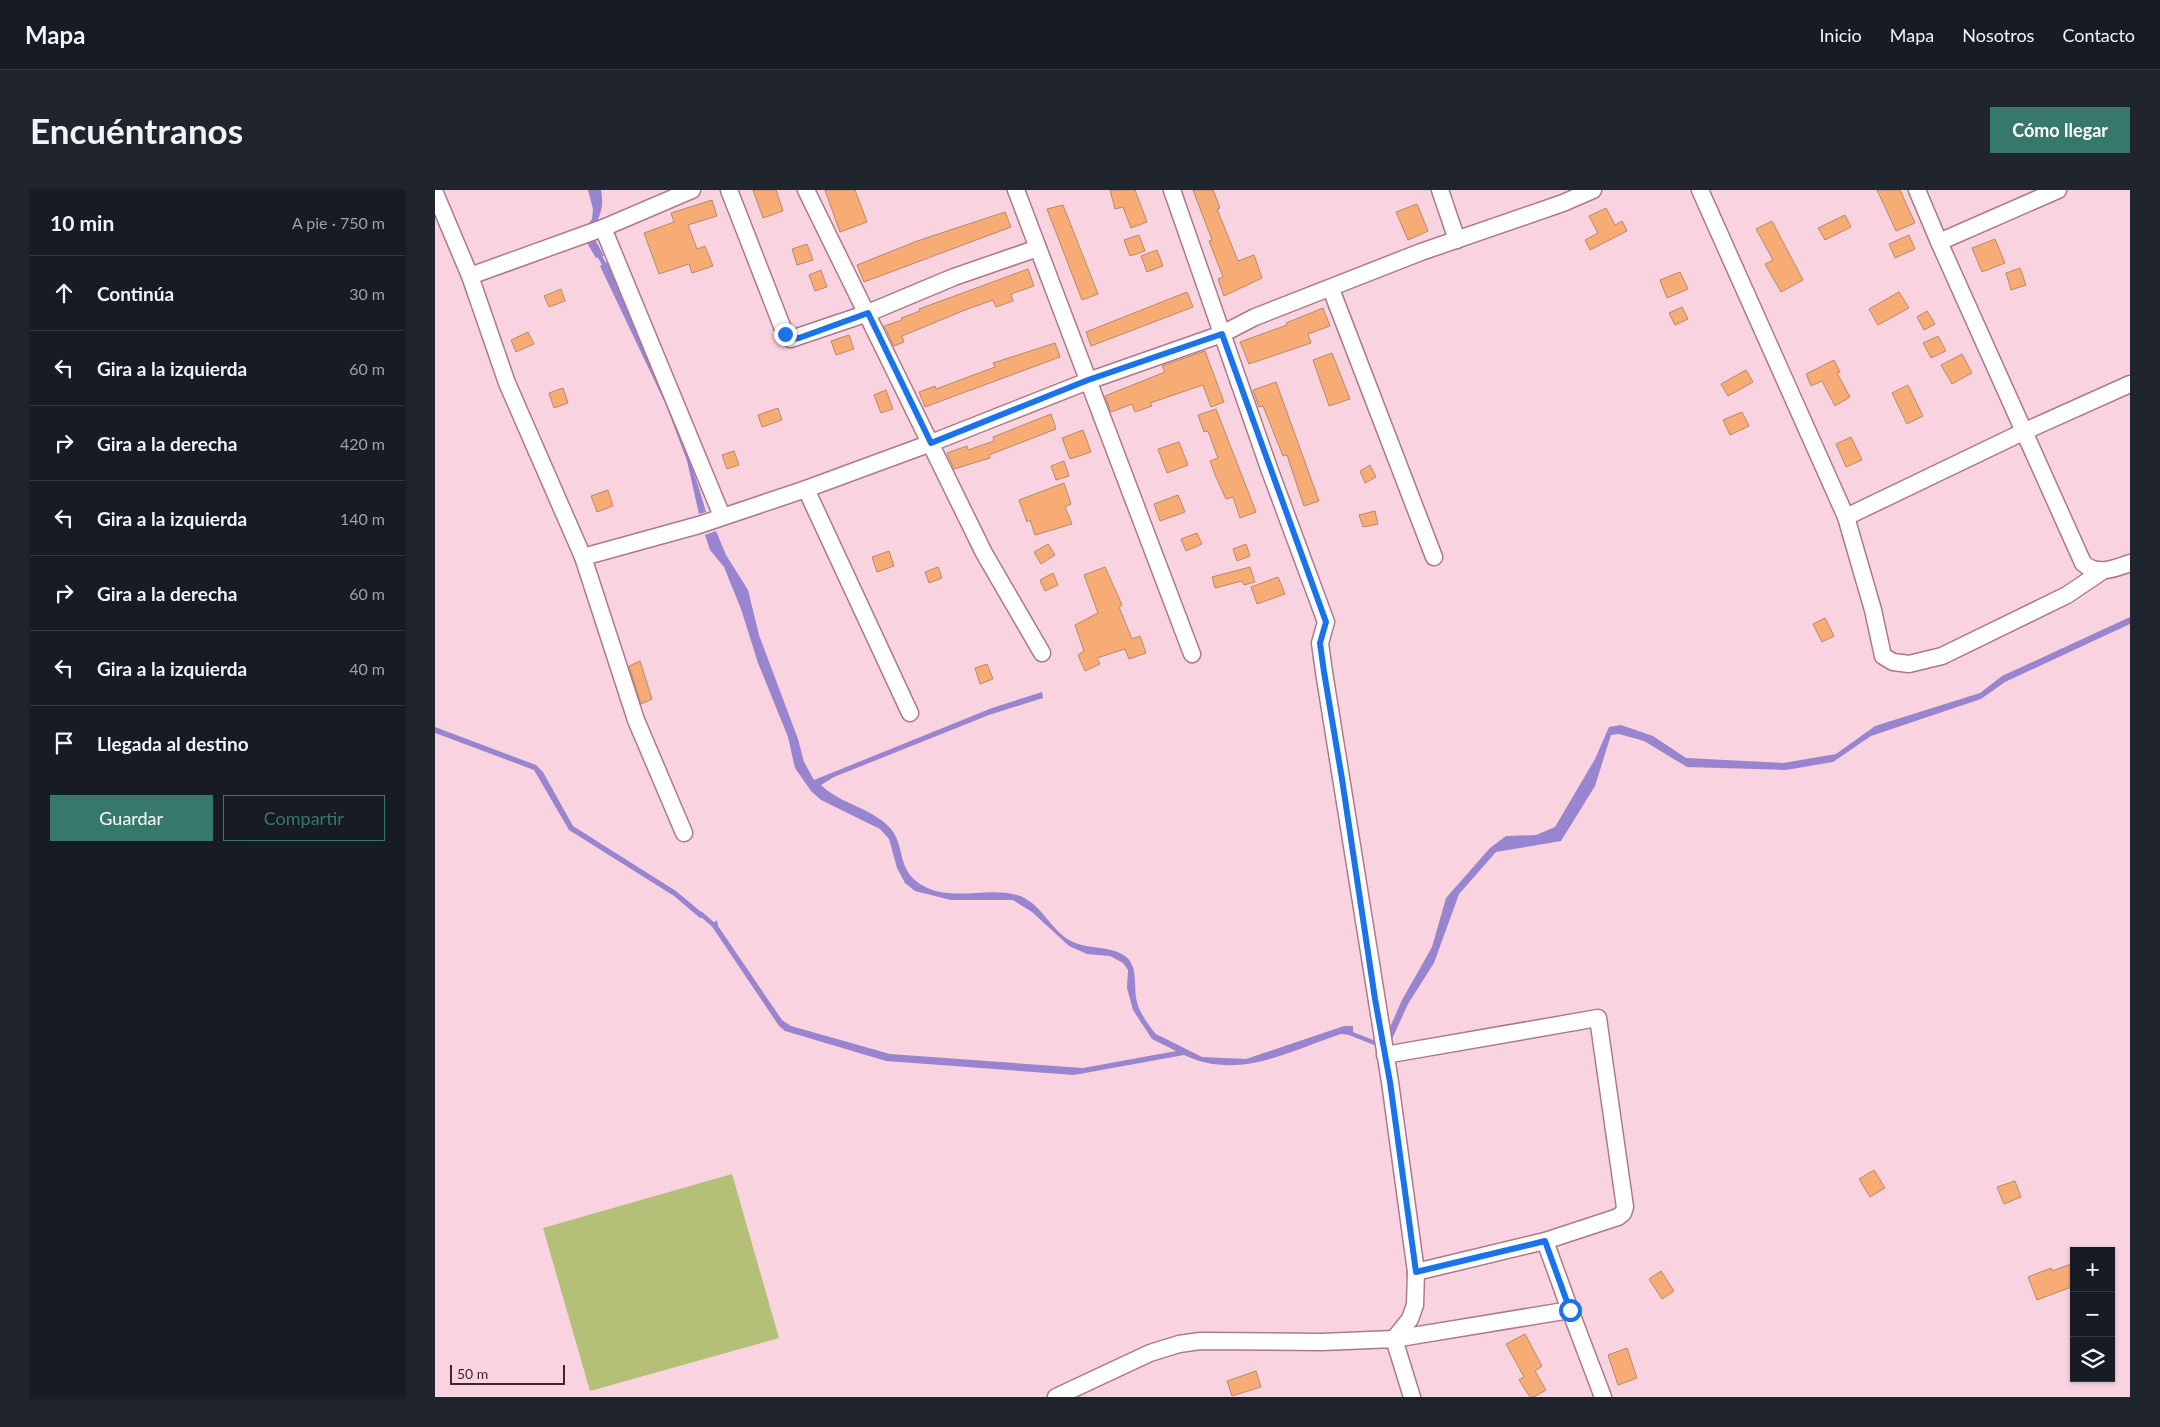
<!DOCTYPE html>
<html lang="es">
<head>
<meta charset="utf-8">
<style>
  body { margin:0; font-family:Lato,sans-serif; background:#20242c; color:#f1f3f6 }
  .controls { position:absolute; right:15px; bottom:15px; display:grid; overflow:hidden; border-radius:0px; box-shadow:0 1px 4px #0004 }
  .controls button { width:45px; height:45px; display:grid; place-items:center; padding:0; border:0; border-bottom:1px solid #363941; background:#171b24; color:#f1f3f6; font:25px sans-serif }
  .scale { position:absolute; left:15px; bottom:12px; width:115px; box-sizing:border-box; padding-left:5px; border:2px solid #3d272f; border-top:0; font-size:14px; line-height:18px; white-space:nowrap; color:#3d272f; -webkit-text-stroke:4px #f9d4e0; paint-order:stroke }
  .stop { position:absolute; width:15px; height:15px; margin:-11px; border:4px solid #1a73e8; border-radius:50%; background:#fff }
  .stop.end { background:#1a73e8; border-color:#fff; box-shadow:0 1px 5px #0008 }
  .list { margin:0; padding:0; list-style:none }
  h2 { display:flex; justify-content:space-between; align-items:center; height:65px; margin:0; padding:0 20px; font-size:21px }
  h2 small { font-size:16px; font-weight:400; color:#9ea1a6 }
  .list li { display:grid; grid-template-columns:32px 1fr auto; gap:15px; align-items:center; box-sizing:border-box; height:75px; padding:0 20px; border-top:1px solid #363941 }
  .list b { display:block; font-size:19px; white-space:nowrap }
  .list em { font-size:16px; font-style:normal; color:#9ea1a6 }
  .actions { display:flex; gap:10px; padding:15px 20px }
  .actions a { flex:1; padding:11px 0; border:1px solid #367869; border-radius:0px; text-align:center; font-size:18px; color:#367869 }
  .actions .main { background:#367869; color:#fff }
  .icon { flex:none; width:28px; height:28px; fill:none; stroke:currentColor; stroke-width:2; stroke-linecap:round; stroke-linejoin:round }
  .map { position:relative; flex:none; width:1695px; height:1207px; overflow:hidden; border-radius:0px }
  header { display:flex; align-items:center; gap:30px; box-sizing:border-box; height:70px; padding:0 25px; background:#171b24; border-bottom:1px solid #363941 }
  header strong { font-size:24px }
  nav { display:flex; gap:28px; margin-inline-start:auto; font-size:18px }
  .intro { display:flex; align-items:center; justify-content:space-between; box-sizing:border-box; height:120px; padding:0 30px }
  h1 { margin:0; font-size:35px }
  .button { padding:12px 22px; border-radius:0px; background:#367869; color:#fff; font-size:18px; font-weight:700 }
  main { display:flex; gap:30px; padding:0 30px }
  aside { flex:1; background:#171b24; border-radius:0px; box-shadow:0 1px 4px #0004 }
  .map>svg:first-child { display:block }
  .green { fill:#b4bf77 }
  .water { fill:#9984d0 }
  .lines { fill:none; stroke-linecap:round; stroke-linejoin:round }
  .stream { stroke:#9984d0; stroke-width:4.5 }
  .building { fill:#f7ab75; stroke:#b88969 }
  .minor-casing { stroke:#ae788c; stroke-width:19 }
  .minor { stroke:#fff; stroke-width:16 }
  .route { stroke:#1a73e8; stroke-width:6 }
</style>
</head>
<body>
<header>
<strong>Mapa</strong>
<nav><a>Inicio</a><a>Mapa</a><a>Nosotros</a><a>Contacto</a></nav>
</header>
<div class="intro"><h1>Encuéntranos</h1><a class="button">Cómo llegar</a></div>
<main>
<aside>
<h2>10 min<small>A pie · 750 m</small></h2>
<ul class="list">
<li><svg class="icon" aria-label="ahead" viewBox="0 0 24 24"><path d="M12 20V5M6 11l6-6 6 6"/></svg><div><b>Continúa</b></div><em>30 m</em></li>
<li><svg class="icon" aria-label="left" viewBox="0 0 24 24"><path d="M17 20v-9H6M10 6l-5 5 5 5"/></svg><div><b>Gira a la izquierda</b></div><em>60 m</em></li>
<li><svg class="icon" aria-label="right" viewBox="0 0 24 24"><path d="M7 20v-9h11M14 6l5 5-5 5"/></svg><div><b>Gira a la derecha</b></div><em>420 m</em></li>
<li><svg class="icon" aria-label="left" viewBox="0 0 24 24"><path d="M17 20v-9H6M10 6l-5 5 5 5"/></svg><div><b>Gira a la izquierda</b></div><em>140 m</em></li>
<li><svg class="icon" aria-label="right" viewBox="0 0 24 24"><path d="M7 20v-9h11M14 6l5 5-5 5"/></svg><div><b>Gira a la derecha</b></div><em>60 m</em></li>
<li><svg class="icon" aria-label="left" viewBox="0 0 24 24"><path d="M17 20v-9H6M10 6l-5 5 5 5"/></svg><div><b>Gira a la izquierda</b></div><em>40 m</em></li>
<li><svg class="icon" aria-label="arrive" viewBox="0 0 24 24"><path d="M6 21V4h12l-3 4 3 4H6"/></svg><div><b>Llegada al destino</b></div></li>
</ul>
<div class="actions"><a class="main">Guardar</a><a>Compartir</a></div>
</aside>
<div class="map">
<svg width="1695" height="1207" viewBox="0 0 1695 1207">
  <rect width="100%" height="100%" fill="#f9d4e0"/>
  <polygon class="green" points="297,984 344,1148 155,1201 108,1038"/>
  <g class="water">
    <path d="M153,0H166C170,24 162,25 158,46L169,66L161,68L152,53L149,39L157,29L158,19Z"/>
    <path d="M172,72C208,155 247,235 271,322L264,324L252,271L231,215L165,76Z"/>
    <path d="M281,341L291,365L313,400L324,445L363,549L369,572L379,590L557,518L607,502L608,508L554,525L399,587L386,595C405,614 438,618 456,639C470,656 462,679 485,694C515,713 551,696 582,705C606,712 615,740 636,751C653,760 674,755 690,766C704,776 698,797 702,812C704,822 714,836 721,844L767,867L811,869L909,836H918V845L906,844C854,861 804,891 749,865L639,885L451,871L350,841L344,836L276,735L282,730L283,736L347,830L356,836L455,864L648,878L741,861L717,849L698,820L692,798L693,780L688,773L675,766L652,764L634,756L597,722L578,710H516L480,701L470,693L462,678L454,649L445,639L386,610L376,601L360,578L353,547L323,473L306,419L289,377L275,360L270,345Z"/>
    <polygon points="1695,427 1695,434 1570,492 1546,509 1436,546 1398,572 1351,580 1252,577 1209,551 1184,544 1176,545 1160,596 1126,651 1061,662 1024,704 999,773 973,814 953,858 949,851 967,810 997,757 1011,708 1055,658 1071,646 1101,645 1120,637 1160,569 1174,537 1186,535 1218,546 1251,568 1348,573 1401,564 1440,536 1545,503 1567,486"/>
    <polygon points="0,537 101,575 108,582 138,636 241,701 271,726 265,728 239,706 134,640 99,580 0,543"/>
  </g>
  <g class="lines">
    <g class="stream">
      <polyline points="163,63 171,78"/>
      <polyline points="266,724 281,737"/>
      <polyline points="912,842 945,855"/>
    </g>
  </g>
  <g class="building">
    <polygon points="318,0 341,0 348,21 328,28"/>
    <polygon points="390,0 420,0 432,32 405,42"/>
    <polygon points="675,0 700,0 712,32 696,38 688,17 680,19"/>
    <polygon points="758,0 778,0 785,18 782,19 803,71 819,65 827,88 789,106 783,89 788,87 774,51 777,50"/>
    <polygon points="1442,0 1465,0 1480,33 1461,41"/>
    <polygon points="277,10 282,26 253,35 262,59 270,56 278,76 257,83 254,74 224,84 209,43 239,32 236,23"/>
    <polygon points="982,14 993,41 973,50 961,22"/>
    <polygon points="628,15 663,104 647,110 612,19"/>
    <polygon points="1171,18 1180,35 1187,31 1192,41 1155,60 1150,50 1163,43 1154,26"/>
    <polygon points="570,22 576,37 429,92 422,75 482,51"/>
    <polygon points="1410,25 1416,37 1390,50 1383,38"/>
    <polygon points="1337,31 1368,90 1346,102 1330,74 1338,70 1321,39"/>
    <polygon points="704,45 710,61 695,66 689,50"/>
    <polygon points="1474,45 1480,59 1460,68 1454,54"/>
    <polygon points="1560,49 1570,73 1547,82 1537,58"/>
    <polygon points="372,54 378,70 362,75 357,59"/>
    <polygon points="722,60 728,76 712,82 706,66"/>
    <polygon points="1585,78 1591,95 1576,100 1571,83"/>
    <polygon points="593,79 599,96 576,104 578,111 561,117 558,110 530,120 467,146 469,152 459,156 449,136 467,130 466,128 485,121 484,119"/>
    <polygon points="386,80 392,97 380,101 374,85"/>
    <polygon points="1245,82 1253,99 1232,108 1225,90"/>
    <polygon points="126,99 130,111 114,117 109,106"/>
    <polygon points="752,102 758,117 656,156 651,142"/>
    <polygon points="1464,102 1474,118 1443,135 1434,119"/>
    <polygon points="1247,117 1253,129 1240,135 1234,123"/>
    <polygon points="888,118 895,136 873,144 876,153 814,174 805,152 852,135 851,133"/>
    <polygon points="1492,121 1500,134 1489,140 1482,127"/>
    <polygon points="93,142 99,154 81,162 76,150"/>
    <polygon points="414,145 419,159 401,165 396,151"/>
    <polygon points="1503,146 1511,161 1496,168 1488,153"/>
    <polygon points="620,153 625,167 490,217 484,202 500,196 501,199 560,177 558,173"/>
    <polygon points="770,161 789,212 776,217 768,195 715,213 717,216 700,222 697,214 676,222 670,206 730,182 727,176"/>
    <polygon points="897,163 915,209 894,216 878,170"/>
    <polygon points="1527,164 1537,183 1517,194 1506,175"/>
    <polygon points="1399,170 1405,182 1402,183 1415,207 1400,216 1387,191 1376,196 1371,184"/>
    <polygon points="1311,180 1318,192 1293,206 1286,194"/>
    <polygon points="841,192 884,311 869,316 852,265 848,266 828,216 824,217 818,200"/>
    <polygon points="1473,195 1488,226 1472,234 1457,203"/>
    <polygon points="128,198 133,213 119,218 114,203"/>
    <polygon points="451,200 458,219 446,223 439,205"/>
    <polygon points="343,218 347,230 327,237 323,225"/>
    <polygon points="781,219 821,322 805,328 798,307 791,309 781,287 775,271 783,268 773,241 769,242 763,225"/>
    <polygon points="1307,222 1314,236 1295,245 1288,230"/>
    <polygon points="616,224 621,239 554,265 555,268 519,279 512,263 532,256 533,260 559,251 558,247"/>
    <polygon points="648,240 656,262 635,269 627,248"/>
    <polygon points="1416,247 1427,270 1411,277 1401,254"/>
    <polygon points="744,252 753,275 732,283 723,259"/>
    <polygon points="299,261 304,275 292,279 287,265"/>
    <polygon points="629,271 634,286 621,290 616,276"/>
    <polygon points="935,275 941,287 930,293 925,281"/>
    <polygon points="629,293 636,314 630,317 637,334 600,345 595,330 592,332 584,310"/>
    <polygon points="173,300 178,316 162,322 156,306"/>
    <polygon points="743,305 750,322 725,331 719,314"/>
    <polygon points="940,321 943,334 928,337 924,325"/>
    <polygon points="762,343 767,354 751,361 746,349"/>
    <polygon points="613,354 620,365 606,374 599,362"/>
    <polygon points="811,354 815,366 802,371 798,359"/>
    <polygon points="454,361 459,376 442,382 437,367"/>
    <polygon points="503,377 507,388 494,393 490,382"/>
    <polygon points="670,377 687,415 684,417 697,449 705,446 711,463 694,469 690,459 662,468 665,474 650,481 643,465 649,461 640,435 663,423 649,385"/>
    <polygon points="815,377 820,392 809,395 807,391 780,398 777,387"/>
    <polygon points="618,383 623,395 610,401 605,390"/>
    <polygon points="843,387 850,404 822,414 816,397"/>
    <polygon points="1390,428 1399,446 1387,452 1378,434"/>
    <polygon points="205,471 217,509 206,514 194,476"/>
    <polygon points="552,474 558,489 545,494 540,478"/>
    <polygon points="1439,980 1450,998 1435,1007 1424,989"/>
    <polygon points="1580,991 1586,1007 1569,1014 1562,997"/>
    <polygon points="1639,1073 1639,1096 1602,1110 1593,1087 1616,1078 1617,1081"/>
    <polygon points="1226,1081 1239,1101 1227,1109 1214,1089"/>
    <polygon points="1090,1144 1107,1176 1100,1181 1111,1200 1099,1207 1095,1207 1084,1190 1089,1187 1071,1154"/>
    <polygon points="1192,1158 1202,1188 1183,1195 1173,1165"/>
    <polygon points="821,1181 826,1197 797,1206 792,1191"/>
  </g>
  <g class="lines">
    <g class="minor-casing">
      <g id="minor">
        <polyline points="257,0 168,38 287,326"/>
        <polyline points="294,0 350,144 356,149 433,123 519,87 603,58"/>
        <polyline points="371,0 549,363 607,463"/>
        <polyline points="581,0 757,464"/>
        <polyline points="737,0 835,281 891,432 885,453 889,482 955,892 981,1082 980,1115 975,1129 959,1149 1135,1120 1168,1207"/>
        <polyline points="1005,0 1022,50"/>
        <polyline points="1265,0 1411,327 1438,420 1448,466 1458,472 1474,474 1507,466 1632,405 1666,382"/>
        <path d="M1482,0L1504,52L1648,373C1661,386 1679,379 1695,373"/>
        <polyline points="0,3 35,86 72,193 148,367 201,530 249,643"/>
        <polyline points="1504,52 1623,0"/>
        <polyline points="35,86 168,38"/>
        <polyline points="896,99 999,367"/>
        <polyline points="371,299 475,523"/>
        <polyline points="1411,327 1588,242 1695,194"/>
        <polyline points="148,367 264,335 371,299 496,253 653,191 787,144 820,127 986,62 1128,13 1158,0"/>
        <polyline points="950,865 1163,828 1190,1017 1188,1023 1183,1027 1110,1051"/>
        <polyline points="981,1082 1110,1051 1135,1120"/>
        <polyline points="621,1207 715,1163 744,1154 765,1151 887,1152 959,1149 977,1207"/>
      </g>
    </g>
    <use href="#minor" class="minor"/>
  </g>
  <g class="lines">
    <polyline class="route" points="350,144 356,149 364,148 433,123 496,253 653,190 787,144 891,432 885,453 889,482 907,589 940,809 955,892 981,1082 1110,1051 1135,1120"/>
  </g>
</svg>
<div class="controls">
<button>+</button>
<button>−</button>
<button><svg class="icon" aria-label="layers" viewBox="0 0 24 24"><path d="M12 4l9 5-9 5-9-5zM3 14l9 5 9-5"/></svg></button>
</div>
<div class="scale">50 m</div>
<div class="stop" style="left:1135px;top:1120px"></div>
<div class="stop end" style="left:350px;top:144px"></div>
</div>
</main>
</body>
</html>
